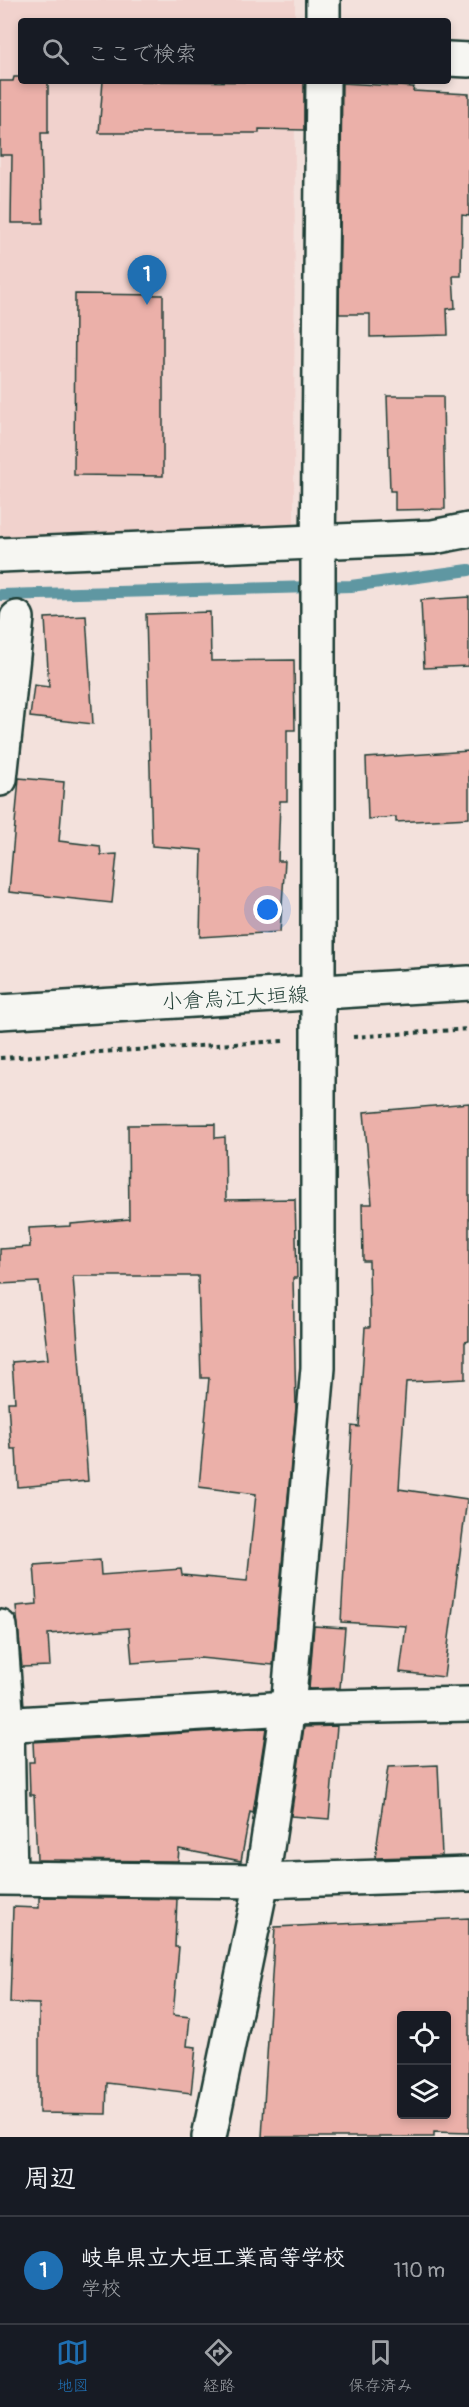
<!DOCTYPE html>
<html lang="ja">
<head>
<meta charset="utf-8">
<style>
  body { margin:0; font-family:Pangolin,"Klee One",sans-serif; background:#242831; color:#f1f3f6 }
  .controls { position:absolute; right:18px; bottom:18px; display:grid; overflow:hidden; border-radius:6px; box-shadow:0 3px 9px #0003 }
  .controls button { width:54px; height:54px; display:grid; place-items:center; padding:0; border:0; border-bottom:2px solid #363941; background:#171b24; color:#f1f3f6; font:30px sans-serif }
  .you { position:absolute; left:268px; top:910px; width:21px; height:21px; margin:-15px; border:4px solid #fff; border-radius:50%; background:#1a73e8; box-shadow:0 0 0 9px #1a73e833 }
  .badge { display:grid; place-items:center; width:39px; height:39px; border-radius:50%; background:#1f6fb2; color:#fff; font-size:20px; font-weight:700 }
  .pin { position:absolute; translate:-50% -50px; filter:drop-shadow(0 2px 3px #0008) }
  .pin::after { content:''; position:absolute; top:32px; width:21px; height:18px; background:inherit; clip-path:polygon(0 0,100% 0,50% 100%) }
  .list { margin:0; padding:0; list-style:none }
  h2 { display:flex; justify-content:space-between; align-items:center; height:78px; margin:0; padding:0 24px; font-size:26px }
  h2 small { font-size:20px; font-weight:400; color:#9ea1a6 }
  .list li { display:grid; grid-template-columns:39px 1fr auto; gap:18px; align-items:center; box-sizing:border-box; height:108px; padding:0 24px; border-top:2px solid #363941 }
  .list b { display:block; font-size:22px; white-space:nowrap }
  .list p { margin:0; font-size:20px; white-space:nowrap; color:#9ea1a6 }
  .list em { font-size:20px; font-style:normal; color:#9ea1a6 }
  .icon { flex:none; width:33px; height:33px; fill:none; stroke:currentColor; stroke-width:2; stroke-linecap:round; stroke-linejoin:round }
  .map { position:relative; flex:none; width:469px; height:2137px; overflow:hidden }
  .search { position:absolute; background:#171b24; box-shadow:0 3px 9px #0003; left:18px; right:18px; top:18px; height:66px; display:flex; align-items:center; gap:15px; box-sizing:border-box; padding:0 21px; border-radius:6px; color:#9ea1a6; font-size:22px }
  .sheet { height:186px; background:#171b24 }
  nav { display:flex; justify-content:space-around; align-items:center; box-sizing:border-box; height:84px; border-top:2px solid #363941; background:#171b24; font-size:16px; color:#9ea1a6 }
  nav a { display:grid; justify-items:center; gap:3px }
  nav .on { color:#1f6fb2 }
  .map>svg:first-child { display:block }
  .built { fill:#f1d2cd }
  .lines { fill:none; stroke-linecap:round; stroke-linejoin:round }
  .stream { stroke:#5f97a2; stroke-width:12 }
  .building { fill:#ebb0a9; stroke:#1f3d34; stroke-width:1.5; fill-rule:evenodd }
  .street-casing { stroke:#1f3d34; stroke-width:38 }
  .secondary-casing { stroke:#1f3d34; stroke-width:38 }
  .path { stroke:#1f3d34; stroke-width:4; stroke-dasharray:4.5 4.5; stroke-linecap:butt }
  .street { stroke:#f6f6f2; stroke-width:33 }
  .secondary { stroke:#f6f6f2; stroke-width:33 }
  .labels { text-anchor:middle; stroke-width:6; stroke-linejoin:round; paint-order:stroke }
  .street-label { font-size:21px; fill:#1f3d34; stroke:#f6f6f2 }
</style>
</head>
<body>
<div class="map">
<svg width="469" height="2137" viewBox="0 0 469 2137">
  <rect width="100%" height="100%" fill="#f3e1dc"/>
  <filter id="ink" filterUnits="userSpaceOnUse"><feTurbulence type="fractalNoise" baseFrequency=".0167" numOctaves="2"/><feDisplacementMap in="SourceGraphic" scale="12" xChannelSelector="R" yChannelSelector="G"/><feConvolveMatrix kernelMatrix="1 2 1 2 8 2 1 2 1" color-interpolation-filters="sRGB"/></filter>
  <g filter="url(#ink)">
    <polygon class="built" points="0,0 295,0 295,21 21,21 21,81 295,81 294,529 0,537"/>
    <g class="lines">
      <polyline class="stream" points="0,595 351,586 469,570"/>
    </g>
    <g class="building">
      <polygon points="14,77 21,77 21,81 48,81 48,133 41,133 43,223 11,223 12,155 0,155 0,81 13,81"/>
      <polygon points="103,81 304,82 304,130 259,129 259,133 99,133"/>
      <polygon points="342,83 414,87 413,91 469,94 469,216 462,215 461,276 453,276 455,308 447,309 448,335 370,337 370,314 339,314"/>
      <polygon points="75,294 163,295 163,476 74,475"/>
      <polygon points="387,396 443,396 445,509 395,510 395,491 390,491"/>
      <polygon points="469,597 469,666 424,668 421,600"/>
      <polygon points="210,612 211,661 294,660 295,730 287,730 287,801 280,801 278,861 285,861 280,932 200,937 202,850 152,846 146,614"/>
      <polygon points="86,616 93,724 30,717 34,685 49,687 45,618"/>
      <polygon points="469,751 469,818 396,822 396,817 368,819 366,758"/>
      <polygon points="19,778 64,782 59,841 100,846 101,855 117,854 112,903 9,892"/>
      <polygon points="469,1103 469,1341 465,1342 465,1379 406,1382 399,1489 467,1499 444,1677 400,1672 406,1626 341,1622 352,1426 359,1427 365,1327 370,1327 369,1261 363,1261 362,1204 372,1204 364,1112"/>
      <polygon points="215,1124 215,1138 225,1137 226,1200 295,1199 297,1278 293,1278 296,1407 273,1665 200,1658 132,1663 129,1628 48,1634 50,1666 22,1667 16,1606 37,1604 34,1565 100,1560 101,1575 181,1569 182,1575 247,1581 256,1494 199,1487 209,1378 201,1378 198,1276 73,1276 88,1481 18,1487 16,1449 11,1449 8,1402 15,1402 12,1362 48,1359 39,1282 0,1284 0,1249 30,1247 29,1228 71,1226 71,1224 129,1219 128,1125"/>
      <polygon points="314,1626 345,1628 340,1688 309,1689"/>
      <polygon points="337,1726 329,1819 291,1816 304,1727"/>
      <polygon points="266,1728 253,1813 250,1812 241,1861 179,1849 178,1861 37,1860 34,1795 30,1795 29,1762 34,1762 33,1742"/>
      <polygon points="438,1765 442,1856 375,1858 388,1767"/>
      <polygon points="39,1897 177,1899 175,1947 179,1947 173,2015 190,2017 187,2046 196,2047 191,2093 107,2083 106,2114 39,2113 39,2004 10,2003 13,1907 39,1908"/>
      <path d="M469,1918V2133L434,2132V2137H262L275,1927ZM402,2016H447V2115H402Z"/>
    </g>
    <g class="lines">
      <g class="street-casing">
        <g id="street">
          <polyline points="323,0 323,21"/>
          <polyline points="448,59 469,60"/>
          <polyline points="0,555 433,537 469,530"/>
          <polyline points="0,779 17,618"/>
          <polyline points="0,1627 7,1724 10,1877"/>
          <polyline points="0,1725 288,1708 469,1704"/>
          <polyline points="0,1878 262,1881 469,1874"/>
          <polyline points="209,2137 262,1881 288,1708 318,1368 318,557 323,81"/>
        </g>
      </g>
      <g class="secondary-casing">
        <polyline id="secondary" points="0,1012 469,983"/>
      </g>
      <g class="path">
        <polyline points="353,1037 469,1029"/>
        <polyline points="0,1058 283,1041"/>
      </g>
      <use href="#street" class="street"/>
      <use href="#secondary" class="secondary"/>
    </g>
  </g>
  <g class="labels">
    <g class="street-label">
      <text transform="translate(235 998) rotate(-3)" y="7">小倉烏江大垣線</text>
    </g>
  </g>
</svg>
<div class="controls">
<button><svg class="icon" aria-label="locate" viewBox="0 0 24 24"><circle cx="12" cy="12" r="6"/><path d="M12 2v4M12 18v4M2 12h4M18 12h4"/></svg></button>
<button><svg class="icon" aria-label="layers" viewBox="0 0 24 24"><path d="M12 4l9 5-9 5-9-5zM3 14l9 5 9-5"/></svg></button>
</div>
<div class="you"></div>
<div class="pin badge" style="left:147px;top:305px">1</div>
<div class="search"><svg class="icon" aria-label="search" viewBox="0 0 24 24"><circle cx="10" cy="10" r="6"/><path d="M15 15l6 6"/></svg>ここで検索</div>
</div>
<section class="sheet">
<h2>周辺<small></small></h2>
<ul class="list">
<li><span class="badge">1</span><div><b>岐阜県立大垣工業高等学校</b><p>学校</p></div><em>110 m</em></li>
</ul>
</section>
<nav>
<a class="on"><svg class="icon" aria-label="map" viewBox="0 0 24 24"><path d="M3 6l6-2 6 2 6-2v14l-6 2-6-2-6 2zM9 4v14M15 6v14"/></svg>地図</a>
<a><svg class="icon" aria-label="directions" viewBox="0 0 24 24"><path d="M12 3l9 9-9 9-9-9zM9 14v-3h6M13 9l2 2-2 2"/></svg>経路</a>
<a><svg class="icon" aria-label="saved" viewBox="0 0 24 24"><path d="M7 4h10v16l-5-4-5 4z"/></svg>保存済み</a>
</nav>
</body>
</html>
